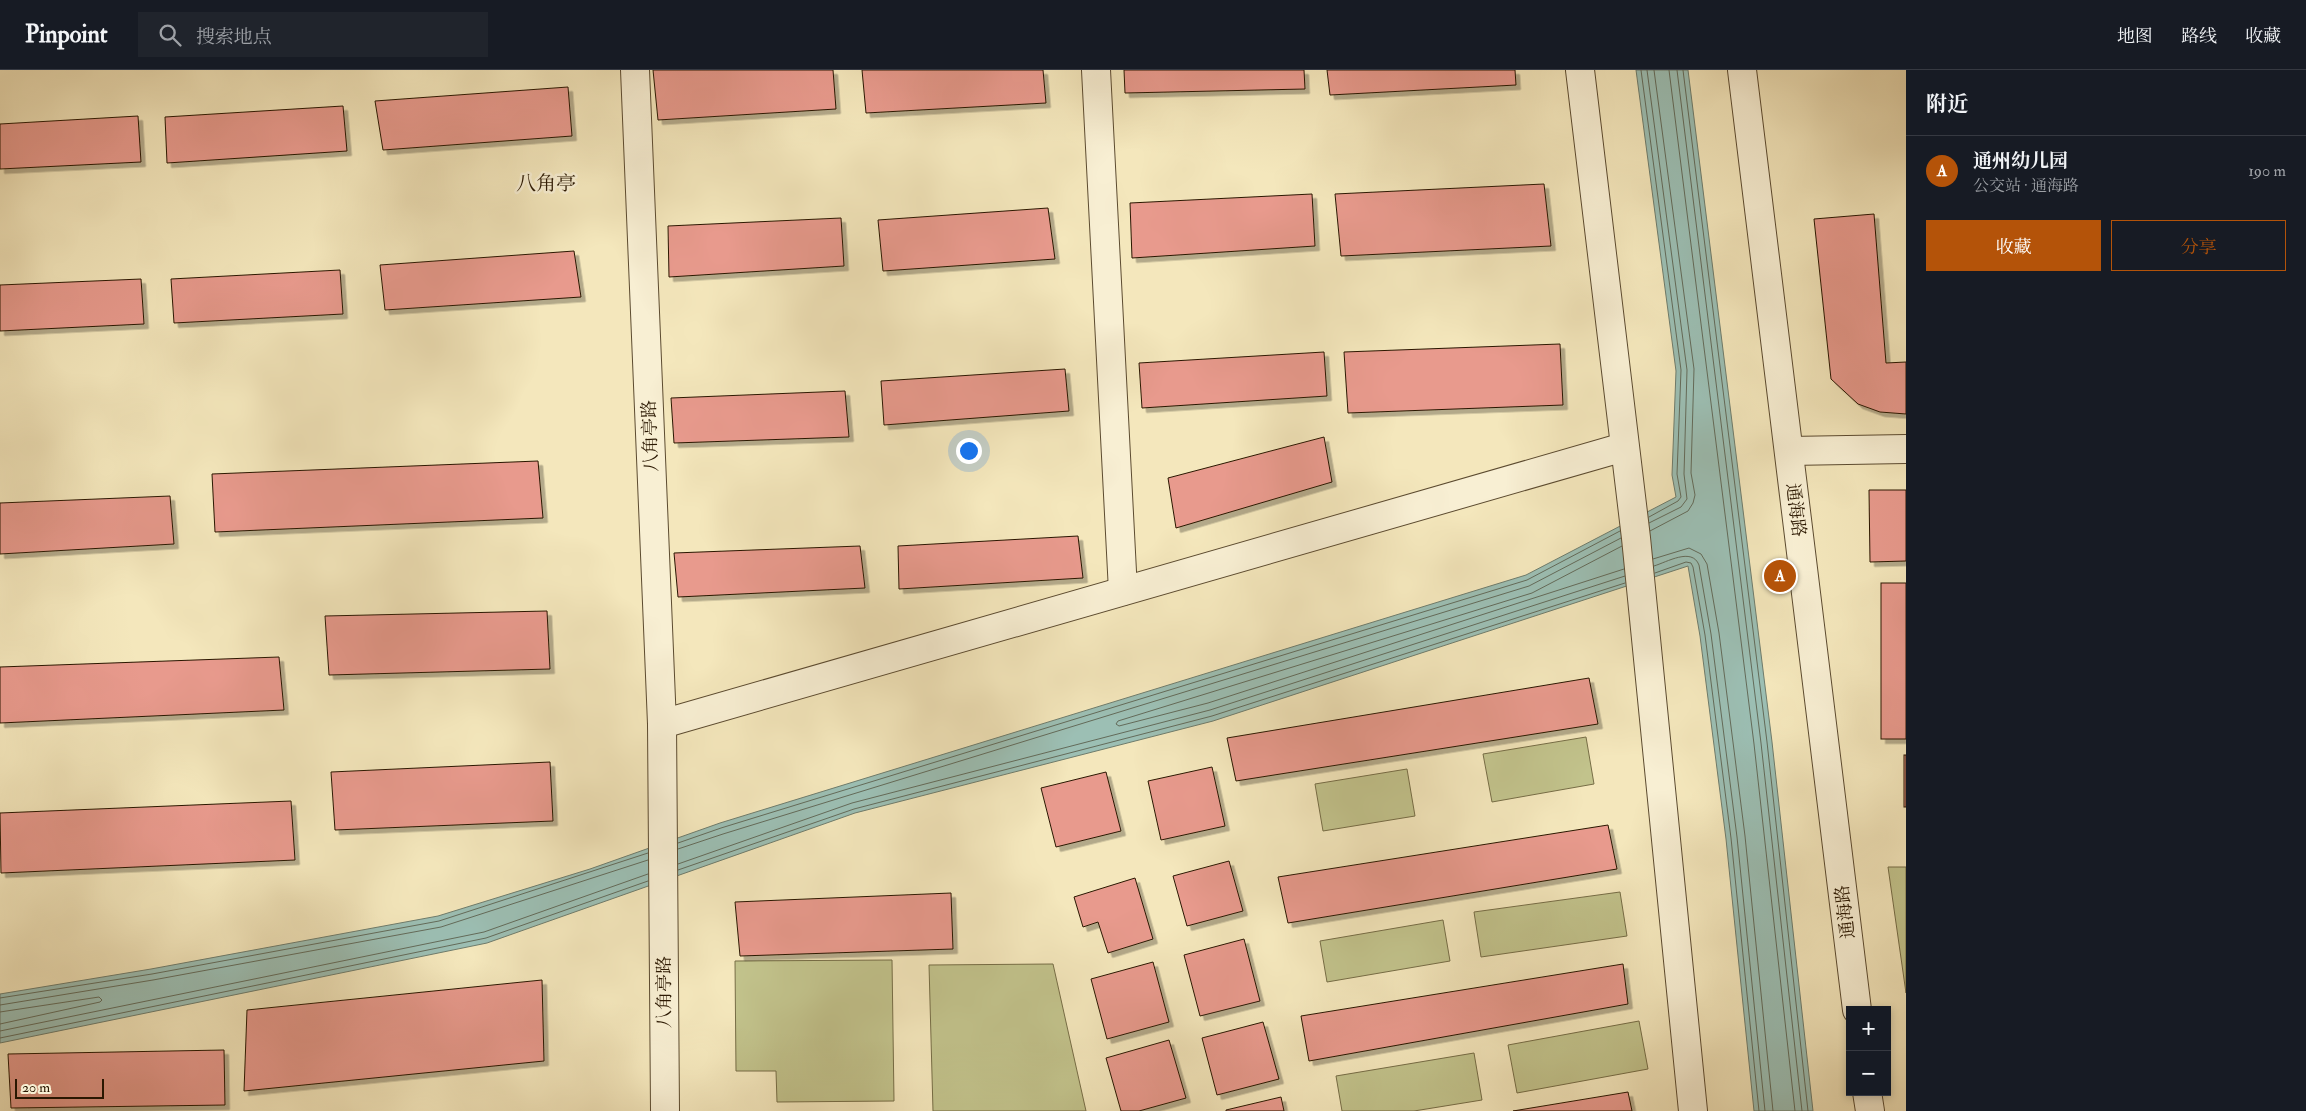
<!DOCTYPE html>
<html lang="zh">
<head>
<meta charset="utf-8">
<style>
  body { margin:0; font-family:"IM FELL Double Pica","Noto Serif SC",serif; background:#20242c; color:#f1f3f6 }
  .controls { position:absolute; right:15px; bottom:15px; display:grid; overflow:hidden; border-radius:0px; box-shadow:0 2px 8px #0003 }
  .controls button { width:45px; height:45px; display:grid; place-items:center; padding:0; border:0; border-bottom:1px solid #363941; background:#171b24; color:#f1f3f6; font:25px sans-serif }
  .scale { position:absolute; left:15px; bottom:12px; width:89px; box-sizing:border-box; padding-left:5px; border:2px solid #2a1701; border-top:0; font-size:14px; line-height:18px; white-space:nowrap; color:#2a1701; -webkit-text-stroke:4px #f8efd3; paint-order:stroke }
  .you { position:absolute; left:968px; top:380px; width:18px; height:18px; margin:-12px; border:4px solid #fff; border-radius:50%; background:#1a73e8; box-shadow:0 0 0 8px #1a73e833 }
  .badge { display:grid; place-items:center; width:32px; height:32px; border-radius:50%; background:#b45309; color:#fff; font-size:16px; font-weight:700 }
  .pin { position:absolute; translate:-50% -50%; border:2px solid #fff; box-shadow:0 1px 5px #0006 }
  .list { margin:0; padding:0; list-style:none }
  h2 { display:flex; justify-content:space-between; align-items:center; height:65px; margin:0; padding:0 20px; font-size:21px }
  h2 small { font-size:16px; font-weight:400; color:#9ea1a6 }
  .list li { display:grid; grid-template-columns:32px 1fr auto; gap:15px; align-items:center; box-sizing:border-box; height:70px; padding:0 20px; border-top:1px solid #363941 }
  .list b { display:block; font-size:19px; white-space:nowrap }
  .list p { margin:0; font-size:16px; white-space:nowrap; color:#9ea1a6 }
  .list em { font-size:16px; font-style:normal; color:#9ea1a6 }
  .actions { display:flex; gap:10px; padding:15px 20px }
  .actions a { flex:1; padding:11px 0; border:1px solid #b45309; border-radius:0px; text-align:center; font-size:18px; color:#b45309 }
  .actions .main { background:#b45309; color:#fff }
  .icon { flex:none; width:28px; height:28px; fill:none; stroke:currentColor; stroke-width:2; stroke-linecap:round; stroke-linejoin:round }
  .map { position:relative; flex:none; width:1906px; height:1041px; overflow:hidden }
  header { display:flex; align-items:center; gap:30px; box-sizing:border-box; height:70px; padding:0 25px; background:#171b24; border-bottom:1px solid #363941 }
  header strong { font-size:24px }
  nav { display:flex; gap:28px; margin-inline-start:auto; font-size:18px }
  .search { width:350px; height:45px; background:#20242c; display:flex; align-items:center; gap:12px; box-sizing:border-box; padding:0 18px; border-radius:0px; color:#9ea1a6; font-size:19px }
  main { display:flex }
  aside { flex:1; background:#171b24 }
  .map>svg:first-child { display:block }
  .green { fill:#c2c38c; stroke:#766d46 }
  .water { fill:#9cbfb4; stroke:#6e7c6c }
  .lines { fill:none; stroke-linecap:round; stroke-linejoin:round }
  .shore { stroke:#636b5a; stroke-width:1 }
  .building { fill:#e89a8d; stroke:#2a1701; filter:url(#shadow) }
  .minor-casing { stroke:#5c4b30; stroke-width:30 }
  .minor { stroke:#f8efd3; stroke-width:28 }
  .labels { text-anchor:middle; stroke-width:5; stroke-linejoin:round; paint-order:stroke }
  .street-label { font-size:18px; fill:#2a1701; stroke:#f8efd3 }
  .quarter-label { font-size:20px; fill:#2a1701; stroke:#f8efd3 }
</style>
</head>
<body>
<header>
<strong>Pinpoint</strong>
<div class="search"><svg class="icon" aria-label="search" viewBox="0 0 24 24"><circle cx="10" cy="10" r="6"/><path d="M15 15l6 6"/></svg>搜索地点</div>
<nav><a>地图</a><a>路线</a><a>收藏</a></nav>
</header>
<main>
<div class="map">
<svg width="1906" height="1041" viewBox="0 0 1906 1041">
  <defs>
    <filter id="shadow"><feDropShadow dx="4.5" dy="4.5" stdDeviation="0" flood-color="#0004"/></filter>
  </defs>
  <rect width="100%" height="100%" fill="#f4e7bc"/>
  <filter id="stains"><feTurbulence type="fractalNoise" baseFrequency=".004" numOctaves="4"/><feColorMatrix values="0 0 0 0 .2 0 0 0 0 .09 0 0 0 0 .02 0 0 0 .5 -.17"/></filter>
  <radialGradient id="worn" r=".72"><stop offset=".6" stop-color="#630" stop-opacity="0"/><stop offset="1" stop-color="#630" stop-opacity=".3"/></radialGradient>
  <g class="green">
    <polygon points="1586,667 1594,714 1492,732 1483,684"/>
    <polygon points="1407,699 1415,746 1323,761 1315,714"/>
    <polygon points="1888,797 1906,797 1906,923"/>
    <polygon points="1620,822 1627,866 1481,887 1474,842"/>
    <polygon points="1443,850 1450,891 1327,912 1320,871"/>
    <polygon points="892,890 894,1031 777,1032 776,1001 736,1001 735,891"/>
    <polygon points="1053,894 1086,1041 933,1041 929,895"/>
    <polygon points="1639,951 1648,999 1517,1023 1508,975"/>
    <polygon points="1474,983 1482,1030 1414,1041 1342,1041 1336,1006"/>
  </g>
  <polygon class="water" points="1636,0 1688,0 1772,672 1813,1041 1754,1041 1726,769 1700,566 1688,496 1213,651 855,743 487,873 0,973 0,924 151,899 438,846 590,799 720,753 1526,505 1676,427 1672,405 1676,301"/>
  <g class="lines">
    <g class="shore">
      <polyline points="1641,0 1681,300 1677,404 1681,427 1678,431 1649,447"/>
      <polyline points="1647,0 1687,300 1684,404 1687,429 1681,437 1649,453"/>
      <polyline points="1669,0 1754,674 1795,1041"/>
      <polyline points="1677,0 1761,673 1802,1041"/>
      <polyline points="1683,0 1767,672 1808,1041"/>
      <polyline points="1650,461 1688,441 1693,433 1695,425 1691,403 1694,299 1654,0"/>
      <polyline points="1622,476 1532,523 1118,651 1116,654 1119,656 1208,633 1624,499"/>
      <polyline points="1653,489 1689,478 1701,484 1707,494 1719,563 1745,766 1773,1041"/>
      <path d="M1654,496C1667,492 1692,477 1699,495L1711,564L1737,767L1765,1041"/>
      <polyline points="1655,503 1686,492 1691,493 1693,497 1705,565 1731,768 1759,1041"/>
      <polyline points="678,773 721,758 1527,510 1620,461"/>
      <polyline points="678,779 723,764 1529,516 1621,468"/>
      <polyline points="678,794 852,733 1210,640 1625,506"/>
      <polyline points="678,800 854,739 1212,646 1625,513"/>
      <polyline points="0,928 152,904 439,851 648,783"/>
      <polyline points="0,935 153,910 441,857 648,790"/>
      <polyline points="0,942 99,927 102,930 100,932 0,954"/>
      <polyline points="0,961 484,862 648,804"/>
      <polyline points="0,968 486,868 648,811"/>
    </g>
  </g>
  <g class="building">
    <polygon points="653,0 833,0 836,39 658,50"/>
    <polygon points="862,0 1043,0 1046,33 866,43"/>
    <polygon points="1124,0 1304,0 1305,19 1125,23"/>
    <polygon points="1327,0 1515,0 1516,15 1330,25"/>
    <polygon points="568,17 572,66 383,80 375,31"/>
    <polygon points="343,36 347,81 167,93 165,47"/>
    <polygon points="138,46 141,92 0,99 0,54"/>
    <polygon points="1544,114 1551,176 1341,186 1335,124"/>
    <polygon points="1312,124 1315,176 1132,188 1130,133"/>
    <polygon points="1048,138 1055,189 883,201 878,150"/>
    <polygon points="1874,144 1886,293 1906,292 1906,344 1880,342 1858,334 1831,309 1814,149"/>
    <polygon points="841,148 844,196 669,207 668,156"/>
    <polygon points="574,181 581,227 385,240 380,195"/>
    <polygon points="340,200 343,244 174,253 171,209"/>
    <polygon points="141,209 144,254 0,261 0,215"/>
    <polygon points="1560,274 1563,335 1348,343 1344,282"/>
    <polygon points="1324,282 1327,326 1142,338 1139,293"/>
    <polygon points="1065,299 1069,341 884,355 881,311"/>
    <polygon points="845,321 849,367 674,373 671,328"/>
    <polygon points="1324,367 1332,412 1176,458 1168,408"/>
    <polygon points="538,391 543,448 215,462 212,404"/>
    <polygon points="1869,420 1906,420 1906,491 1870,492"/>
    <polygon points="170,426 174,474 0,484 0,433"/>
    <polygon points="1078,466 1083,508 899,519 898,476"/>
    <polygon points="860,476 865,518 678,527 674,483"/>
    <rect x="1881" y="513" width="25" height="156"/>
    <polygon points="547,541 550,599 329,605 325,546"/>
    <polygon points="279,587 284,640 0,653 0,597"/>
    <polygon points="1589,608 1598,654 1236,711 1227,668"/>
    <rect x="1904" y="685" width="2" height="52"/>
    <polygon points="550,692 553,751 335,760 331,702"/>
    <polygon points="1212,697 1225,756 1161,770 1148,711"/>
    <polygon points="1106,702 1121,761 1056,777 1041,718"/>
    <polygon points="291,731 295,790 1,803 0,743"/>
    <polygon points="1608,755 1617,799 1288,853 1278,807"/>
    <polygon points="1229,791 1243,841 1187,856 1173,806"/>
    <polygon points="1135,808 1153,869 1108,883 1098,852 1083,857 1074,827"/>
    <polygon points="951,823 953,879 740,886 735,832"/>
    <polygon points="1244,869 1260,931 1200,946 1184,885"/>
    <polygon points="1153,892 1169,952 1107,969 1091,909"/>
    <polygon points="1623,894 1628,934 1309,991 1301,946"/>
    <polygon points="542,910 544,991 244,1021 247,940"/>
    <polygon points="1263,952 1279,1009 1217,1025 1202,968"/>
    <polygon points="1169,970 1186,1028 1139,1041 1121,1041 1106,988"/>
    <polygon points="224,980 225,1035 11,1038 8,984"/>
    <polygon points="1628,1022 1632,1041 1513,1041"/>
    <polygon points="1281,1027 1284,1041 1226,1041 1226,1040"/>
  </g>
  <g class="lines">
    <g class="minor-casing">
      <g id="minor">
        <polyline points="635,0 662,654 665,1041"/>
        <polyline points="1096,0 1123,521"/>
        <polyline points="1580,0 1636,468 1693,1041"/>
        <polyline points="1742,0 1857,940"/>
        <polyline points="1789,381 1906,379"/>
        <polyline points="662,654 1624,377"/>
        <polyline points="1867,1022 1870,1041"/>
      </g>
    </g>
    <use href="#minor" class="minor"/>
  </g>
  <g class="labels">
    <g class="street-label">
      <text transform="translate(650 366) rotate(-92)" y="6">八角亭路</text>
      <text transform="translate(1796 440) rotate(83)" y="6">通海路</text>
      <text transform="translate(1845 842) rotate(-97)" y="6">通海路</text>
      <text transform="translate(664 922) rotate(-90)" y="6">八角亭路</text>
    </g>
    <g class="quarter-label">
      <text x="546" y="120">八角亭</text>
    </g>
  </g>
  <rect width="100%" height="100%" filter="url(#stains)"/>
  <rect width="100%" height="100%" fill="url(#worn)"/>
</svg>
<div class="controls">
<button>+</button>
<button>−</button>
</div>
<div class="scale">20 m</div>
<div class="you"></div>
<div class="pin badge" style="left:1780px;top:506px">A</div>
</div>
<aside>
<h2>附近<small></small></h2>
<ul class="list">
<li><span class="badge">A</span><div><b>通州幼儿园</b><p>公交站 · 通海路</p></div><em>190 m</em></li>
</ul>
<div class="actions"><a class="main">收藏</a><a>分享</a></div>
</aside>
</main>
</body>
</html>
